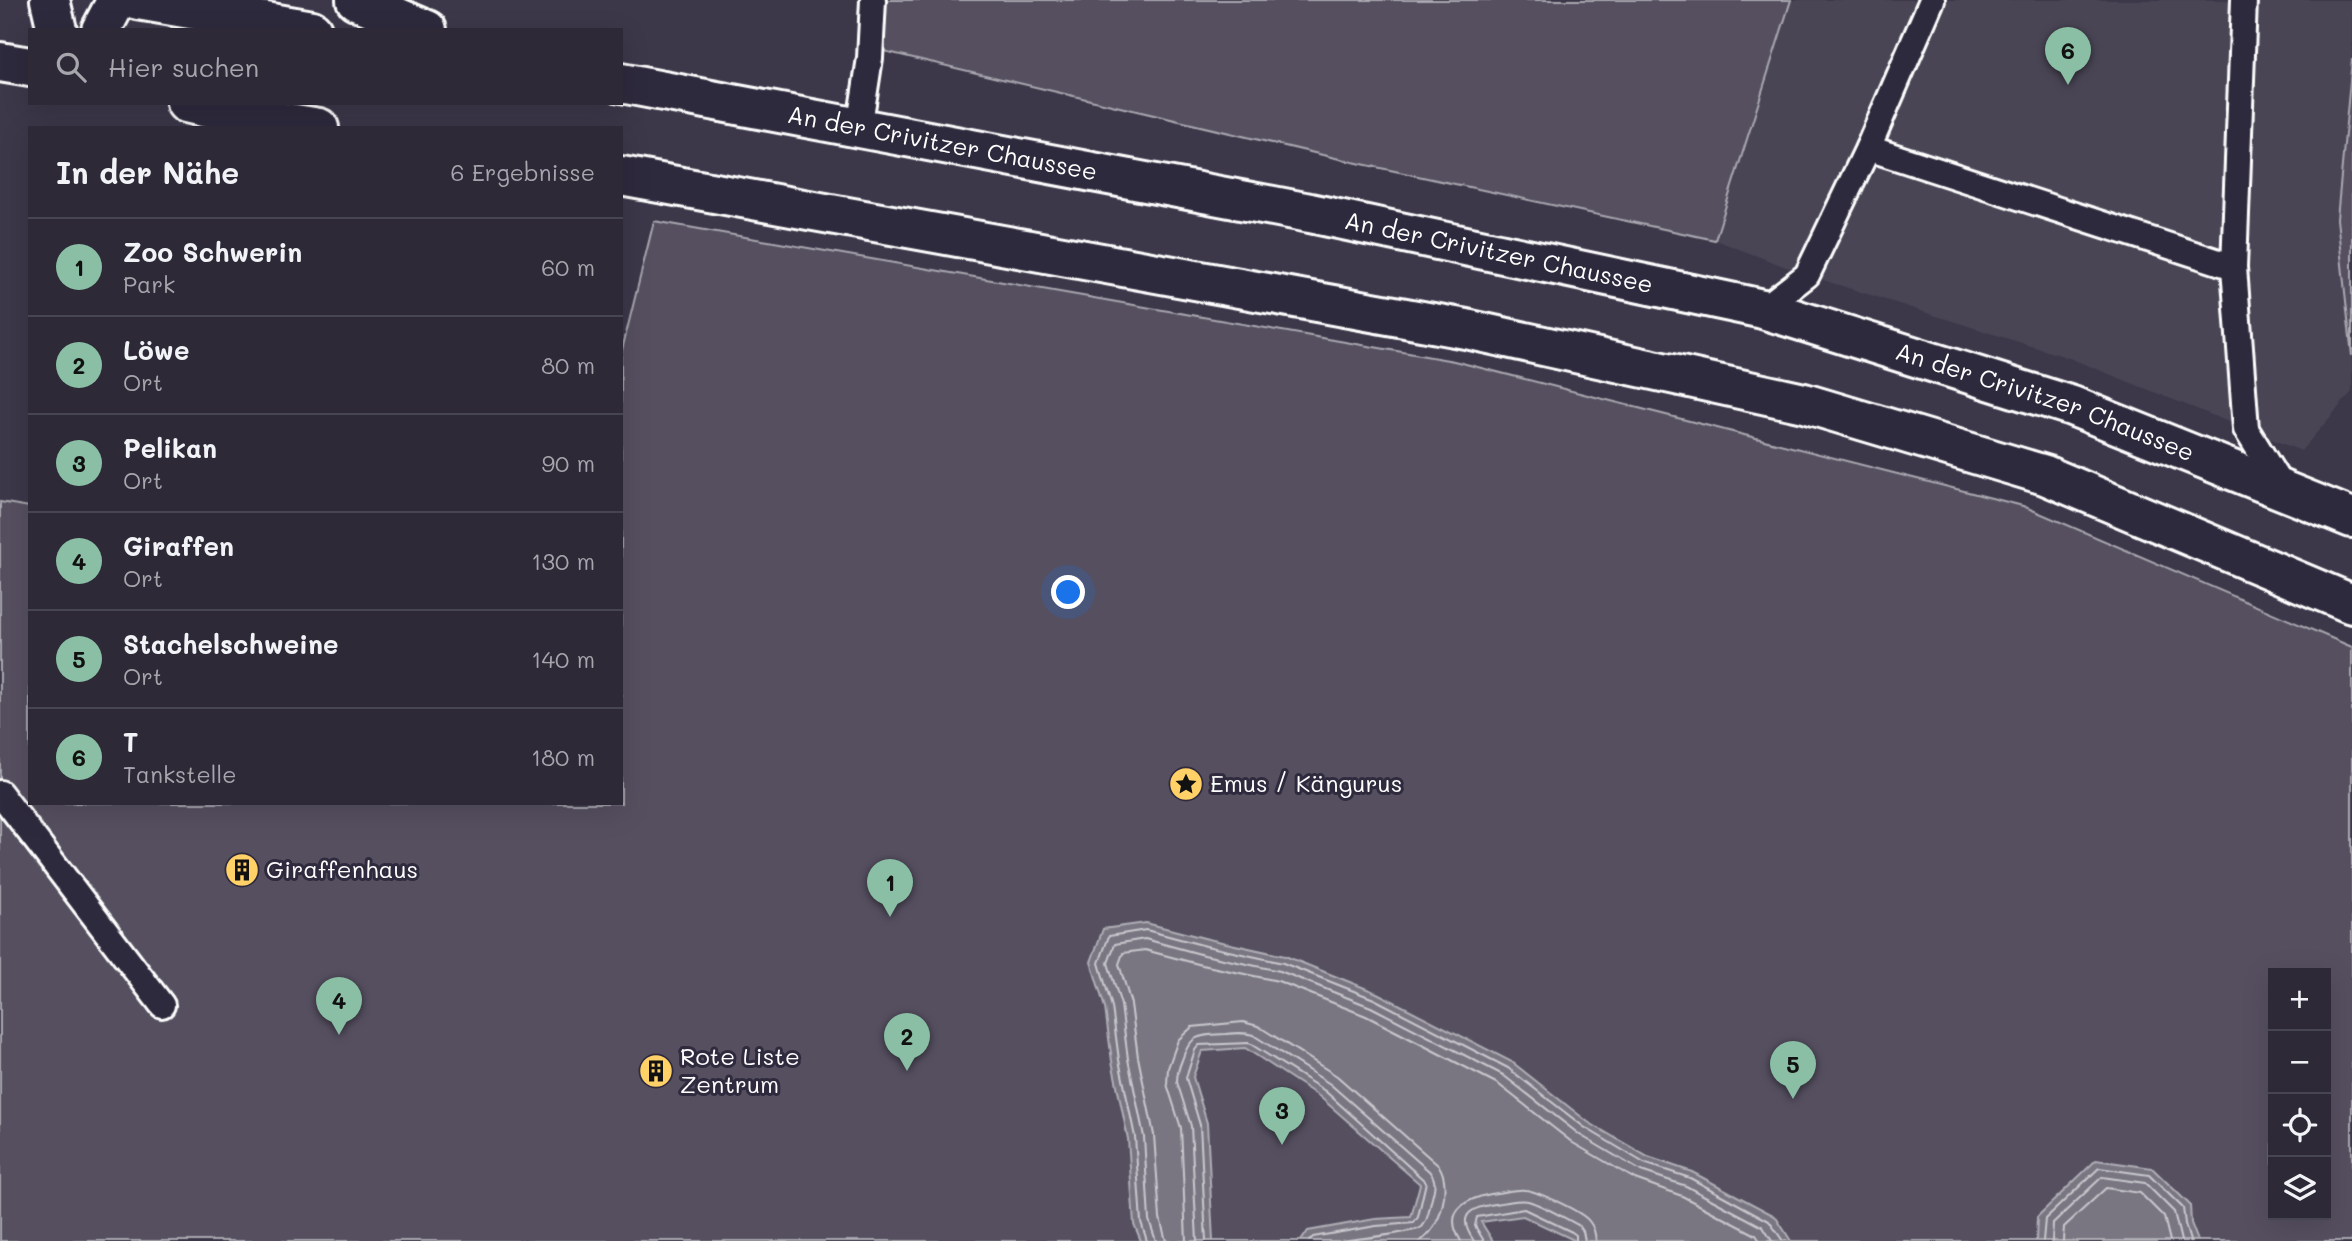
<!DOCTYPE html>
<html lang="de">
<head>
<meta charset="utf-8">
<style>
  body { margin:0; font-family:Mali,sans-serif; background:#35313f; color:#f1f3f6 }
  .controls { position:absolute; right:21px; bottom:21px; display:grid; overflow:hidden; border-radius:0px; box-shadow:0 7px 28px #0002 }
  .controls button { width:63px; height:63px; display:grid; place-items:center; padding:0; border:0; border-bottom:2px solid #484552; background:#2d2937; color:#f1f3f6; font:35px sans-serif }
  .you { position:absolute; left:1069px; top:593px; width:24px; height:24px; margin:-18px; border:5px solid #fff; border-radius:50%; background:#1a73e8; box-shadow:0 0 0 10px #1a73e833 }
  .badge { display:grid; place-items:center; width:46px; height:46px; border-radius:50%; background:#8abfa5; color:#111; font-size:23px; font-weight:700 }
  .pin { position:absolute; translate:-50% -58px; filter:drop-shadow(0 2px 4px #0008) }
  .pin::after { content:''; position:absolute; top:37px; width:24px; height:21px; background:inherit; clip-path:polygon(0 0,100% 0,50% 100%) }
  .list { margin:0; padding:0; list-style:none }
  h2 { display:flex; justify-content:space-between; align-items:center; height:91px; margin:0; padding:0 28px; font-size:30px }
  h2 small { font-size:23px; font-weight:400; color:#a7a6ad }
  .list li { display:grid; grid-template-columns:46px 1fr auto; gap:21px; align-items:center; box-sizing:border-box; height:98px; padding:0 28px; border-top:2px solid #484552 }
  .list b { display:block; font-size:26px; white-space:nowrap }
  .list p { margin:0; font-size:23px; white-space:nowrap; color:#a7a6ad }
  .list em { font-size:23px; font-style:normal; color:#a7a6ad }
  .icon { flex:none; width:38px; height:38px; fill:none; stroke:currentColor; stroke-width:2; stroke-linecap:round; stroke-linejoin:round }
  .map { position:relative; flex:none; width:2352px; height:1241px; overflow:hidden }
  .search { position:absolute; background:#2d2937; box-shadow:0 7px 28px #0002; left:28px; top:28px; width:595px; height:77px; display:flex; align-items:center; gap:18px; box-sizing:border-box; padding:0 24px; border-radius:0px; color:#a7a6ad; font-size:26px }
  .panel { position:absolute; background:#2d2937; box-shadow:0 7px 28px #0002; left:28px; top:126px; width:595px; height:679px; border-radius:0px }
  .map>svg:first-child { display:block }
  .built { fill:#494455 }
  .green { fill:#555060; stroke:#aaa8b0; stroke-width:2; fill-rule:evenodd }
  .water { fill:#797682; stroke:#afadb4; stroke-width:2 }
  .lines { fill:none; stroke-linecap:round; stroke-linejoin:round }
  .shore { stroke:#c9c8cd; stroke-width:2 }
  .service-casing { stroke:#fff; stroke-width:30 }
  .tertiary-casing { stroke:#fff; stroke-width:44 }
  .primary-casing { stroke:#fff; stroke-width:44 }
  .service { stroke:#2f2a3d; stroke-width:24 }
  .tertiary { stroke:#2f2a3d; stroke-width:38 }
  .primary { stroke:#2f2a3d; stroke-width:38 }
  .labels { text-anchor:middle; stroke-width:6; stroke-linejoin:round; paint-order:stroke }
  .street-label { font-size:24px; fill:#fff; stroke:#2f2a3d }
  .poi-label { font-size:24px; fill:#fff; stroke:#2f2a3d; text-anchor:start }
</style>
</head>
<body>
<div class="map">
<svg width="2352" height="1241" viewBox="0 0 2352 1241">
  <rect width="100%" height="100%" fill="#3c3749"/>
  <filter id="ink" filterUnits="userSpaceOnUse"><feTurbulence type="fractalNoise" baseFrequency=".0143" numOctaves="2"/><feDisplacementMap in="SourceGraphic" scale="14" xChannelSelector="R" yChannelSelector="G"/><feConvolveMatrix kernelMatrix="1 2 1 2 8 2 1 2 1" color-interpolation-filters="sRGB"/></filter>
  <g filter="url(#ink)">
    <polygon class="built" points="1791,0 2352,0 2352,59 2337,219 2352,356 2352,392 2301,451 2069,358 1807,275 1715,240"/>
    <g class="green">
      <polygon points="873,0 1791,0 1715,240 1348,161 871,48"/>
      <polygon points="2352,59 2352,356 2337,219"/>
      <path d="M654,221L1454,361L2023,506L2352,647V1241H0V502L30,507V803H621V354ZM2273,973H2326V1215H2273Z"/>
    </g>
    <g class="water">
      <polygon points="1146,923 1208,939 1285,956 1377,993 1512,1062 1588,1122 1648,1157 1692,1172 1775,1216 1791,1241 1576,1241 1523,1216 1481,1222 1493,1241 1301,1241 1308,1231 1375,1219 1411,1217 1420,1184 1320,1097 1245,1048 1202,1051 1193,1077 1207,1123 1213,1241 1141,1241 1134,1224 1128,1139 1112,1061 1105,1008 1091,962 1103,929"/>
      <polygon points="2096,1160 2152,1168 2190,1205 2191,1223 2198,1241 2036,1241 2037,1217"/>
    </g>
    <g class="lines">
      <g class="shore">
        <polyline points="1147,1241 1141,1222 1135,1137 1119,1060 1112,1007 1099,963 1109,936 1146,930 1206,946 1283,963 1374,999 1508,1068 1584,1127 1644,1163 1690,1178 1769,1221 1783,1241"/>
        <polyline points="1156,1241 1149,1220 1144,1137 1128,1059 1121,1005 1108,963 1115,944 1145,939 1204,955 1280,971 1371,1007 1503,1075 1580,1135 1641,1171 1686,1186 1763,1227 1772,1241"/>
        <polyline points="1166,1241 1160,1218 1154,1135 1138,1057 1131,1004 1119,964 1123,953 1145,950 1202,965 1278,981 1366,1016 1498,1084 1573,1143 1635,1179 1682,1196 1756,1235 1760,1241"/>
        <path d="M1186,1241L1181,1128L1167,1084L1168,1068L1178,1040L1192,1027L1243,1022L1258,1026L1337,1076L1439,1166C1452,1185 1441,1230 1420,1241"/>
        <path d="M1197,1241L1191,1126L1177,1082C1177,1074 1179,1067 1182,1060C1191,1033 1199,1036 1225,1034C1235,1033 1244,1032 1253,1035L1330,1084L1429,1171C1438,1181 1434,1190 1431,1202C1429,1210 1428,1221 1422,1227C1417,1233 1354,1239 1341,1241"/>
        <polyline points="1206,1241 1200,1125 1186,1078 1195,1050 1199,1045 1249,1043 1325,1091 1426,1182 1418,1217 1414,1223 1376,1226 1313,1237 1309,1241"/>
        <path d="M1461,1241C1440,1208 1471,1197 1497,1193C1506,1192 1516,1189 1525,1190C1537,1191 1581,1211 1589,1221C1594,1227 1595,1233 1596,1241"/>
        <path d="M1474,1241C1453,1211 1476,1207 1501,1203C1510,1202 1520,1199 1528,1201C1545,1206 1562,1217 1578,1225L1583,1231L1585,1241"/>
        <polyline points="1484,1241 1475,1226 1477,1217 1524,1209 1572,1232 1576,1235 1576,1241"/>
        <polyline points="2043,1241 2045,1219 2099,1168 2149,1175 2183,1208 2185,1224 2190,1241"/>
        <polyline points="2052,1241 2053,1223 2102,1177 2145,1183 2174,1212 2181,1241"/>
        <polyline points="2063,1241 2064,1227 2106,1188 2140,1193 2164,1217 2170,1241"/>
      </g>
      <g class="service-casing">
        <g id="service">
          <polyline points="2244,0 2234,267 2246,429 2283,489"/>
          <polyline points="859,129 870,58 873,0"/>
          <polyline points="1868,148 2234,267"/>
          <polyline points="1763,309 1807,275 1868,148 1932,0"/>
          <polyline points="0,793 162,1005"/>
        </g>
      </g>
      <g class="tertiary-casing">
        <g id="tertiary">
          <polyline points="138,0 312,30"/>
          <polyline points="356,0 427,30"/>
          <path id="s1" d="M621,83L1310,213L1763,309L2072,406L2352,518"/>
          <polyline points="186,103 224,112 319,128"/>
          <polyline points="621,176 1466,329 1804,403 2045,475 2352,604"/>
        </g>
      </g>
      <g class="primary-casing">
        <g id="primary">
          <polyline points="50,0 57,30"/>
          <polyline points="101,30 117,0"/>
          <polyline points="0,62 30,67"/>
        </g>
      </g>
      <use href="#service" class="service"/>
      <use href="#tertiary" class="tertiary"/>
      <use href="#primary" class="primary"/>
    </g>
  </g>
  <defs>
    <g id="sight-disc" transform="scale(1.75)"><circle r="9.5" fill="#ffd166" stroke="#2f2a3d"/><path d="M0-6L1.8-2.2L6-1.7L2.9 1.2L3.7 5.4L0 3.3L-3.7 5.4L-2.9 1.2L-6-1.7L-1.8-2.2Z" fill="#111"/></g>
    <g id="building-disc" transform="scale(1.75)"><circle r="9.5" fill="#ffd166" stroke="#2f2a3d"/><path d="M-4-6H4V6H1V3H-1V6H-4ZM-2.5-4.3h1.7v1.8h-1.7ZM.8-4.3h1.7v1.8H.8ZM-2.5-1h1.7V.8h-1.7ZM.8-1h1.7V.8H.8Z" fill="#111"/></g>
  </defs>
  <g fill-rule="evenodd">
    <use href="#sight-disc" x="1186" y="784"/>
    <use href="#building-disc" x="242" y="870"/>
    <use href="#building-disc" x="656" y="1071"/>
  </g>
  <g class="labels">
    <g class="street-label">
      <text dy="8" stroke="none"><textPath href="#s1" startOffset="327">An der Crivitzer Chaussee</textPath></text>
      <text dy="8" stroke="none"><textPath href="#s1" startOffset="894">An der Crivitzer Chaussee</textPath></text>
      <text dy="8" stroke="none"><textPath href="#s1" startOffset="1461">An der Crivitzer Chaussee</textPath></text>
    </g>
    <g class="poi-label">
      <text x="1210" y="792">Emus / Kängurus</text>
      <text x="266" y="878">Giraffenhaus</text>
      <text x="680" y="1065">Rote Liste<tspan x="680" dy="28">Zentrum</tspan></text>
    </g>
  </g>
</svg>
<div class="controls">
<button>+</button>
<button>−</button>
<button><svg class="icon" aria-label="locate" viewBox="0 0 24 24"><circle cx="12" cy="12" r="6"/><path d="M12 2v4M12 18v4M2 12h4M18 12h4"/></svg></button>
<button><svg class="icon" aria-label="layers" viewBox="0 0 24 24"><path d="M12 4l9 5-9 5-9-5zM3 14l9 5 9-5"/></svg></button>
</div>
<div class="you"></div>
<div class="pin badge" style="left:890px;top:917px">1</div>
<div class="pin badge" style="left:907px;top:1071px">2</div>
<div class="pin badge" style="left:1282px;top:1145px">3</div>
<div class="pin badge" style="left:339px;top:1035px">4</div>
<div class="pin badge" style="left:1793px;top:1099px">5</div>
<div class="pin badge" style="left:2068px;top:85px">6</div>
<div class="search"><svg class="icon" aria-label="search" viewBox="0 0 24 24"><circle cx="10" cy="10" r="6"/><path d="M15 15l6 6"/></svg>Hier suchen</div>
<section class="panel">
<h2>In der Nähe<small>6 Ergebnisse</small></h2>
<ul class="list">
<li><span class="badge">1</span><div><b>Zoo Schwerin</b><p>Park</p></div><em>60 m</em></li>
<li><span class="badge">2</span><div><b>Löwe</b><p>Ort</p></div><em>80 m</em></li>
<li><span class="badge">3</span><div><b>Pelikan</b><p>Ort</p></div><em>90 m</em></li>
<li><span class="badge">4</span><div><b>Giraffen</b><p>Ort</p></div><em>130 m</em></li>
<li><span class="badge">5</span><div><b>Stachelschweine</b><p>Ort</p></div><em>140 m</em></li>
<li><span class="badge">6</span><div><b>T</b><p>Tankstelle</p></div><em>180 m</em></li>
</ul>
</section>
</div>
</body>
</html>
